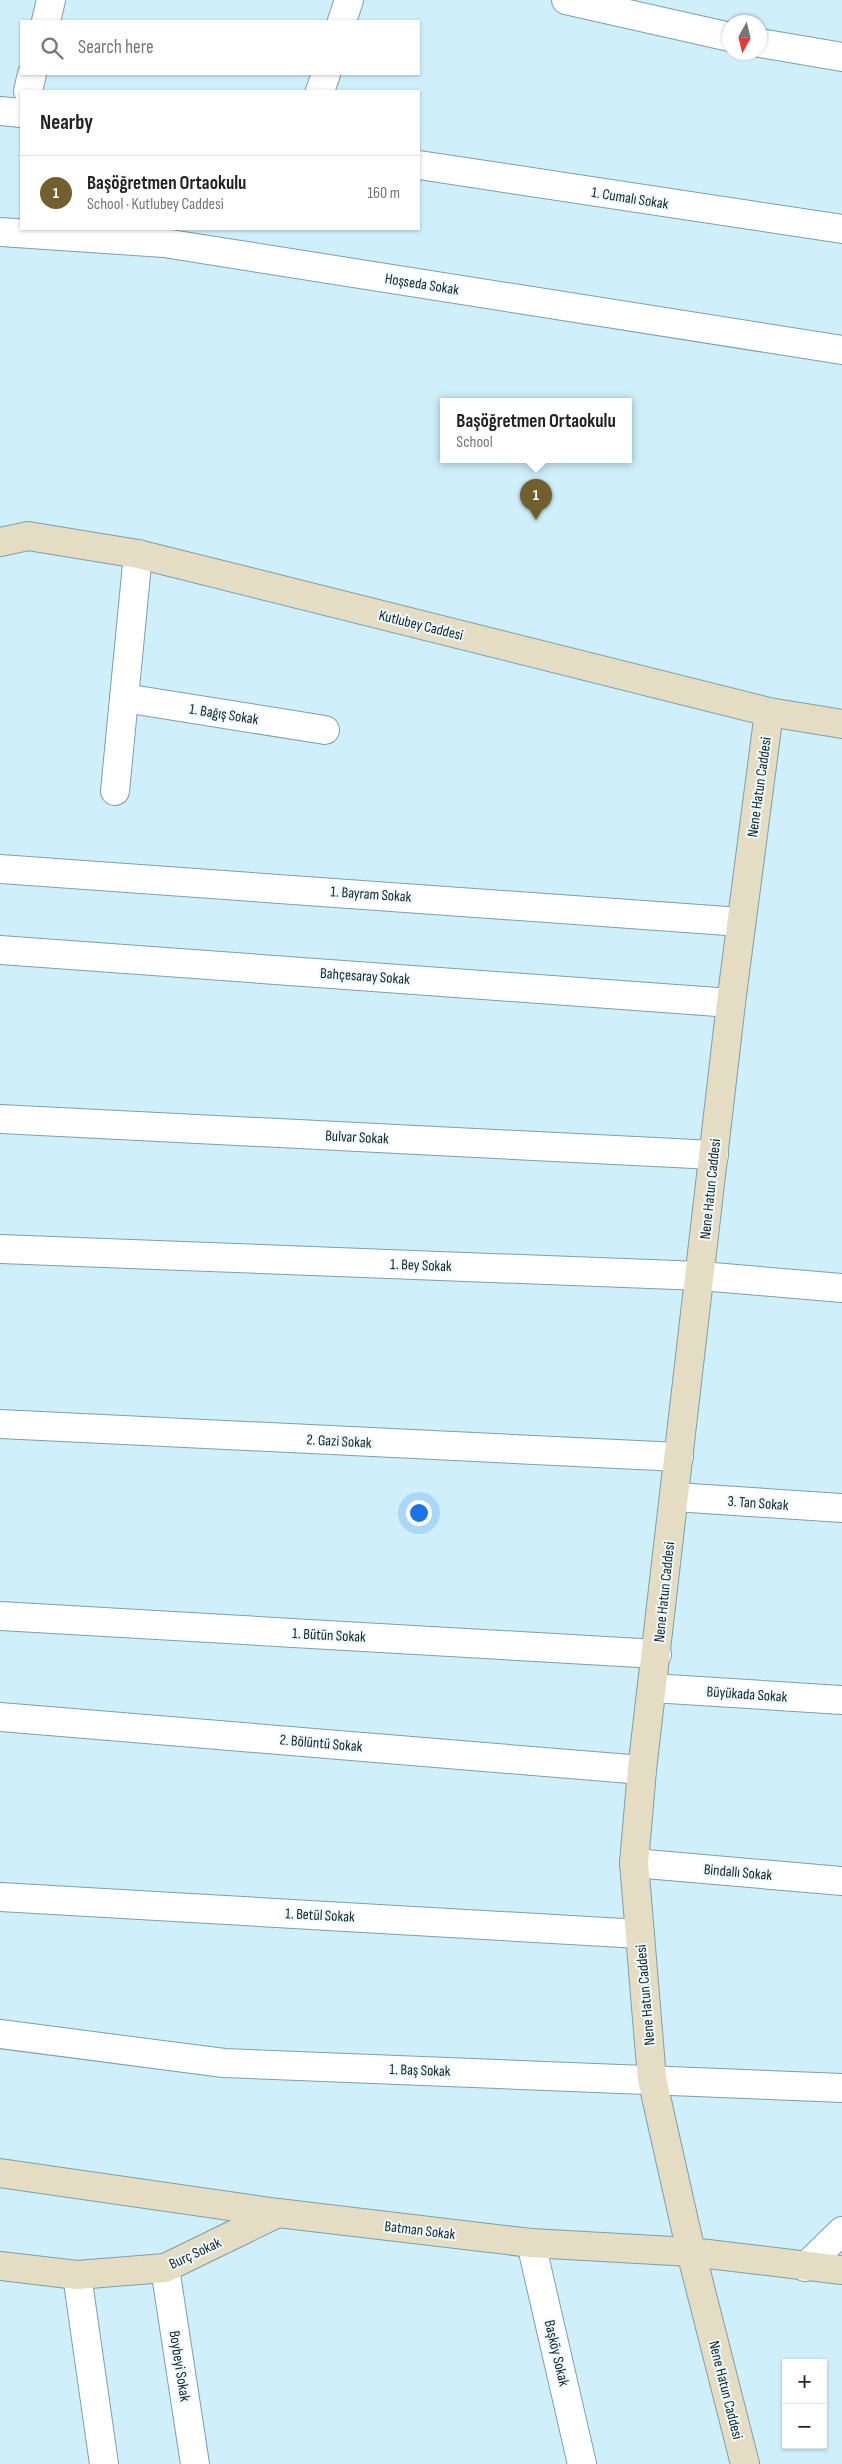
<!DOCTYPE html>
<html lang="en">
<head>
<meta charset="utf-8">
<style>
  body { margin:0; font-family:"Sofia Sans Condensed",sans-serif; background:#f6f6f6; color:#222 }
  .controls { position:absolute; right:15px; bottom:15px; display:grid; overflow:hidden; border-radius:0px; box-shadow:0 1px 4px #0004 }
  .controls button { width:45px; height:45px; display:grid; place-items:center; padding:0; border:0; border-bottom:1px solid #e0e0e0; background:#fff; color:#222; font:25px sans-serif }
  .compass { position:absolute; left:722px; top:15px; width:45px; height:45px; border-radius:50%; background:#fff; box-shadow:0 1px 4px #0004; rotate:188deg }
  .you { position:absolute; left:418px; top:1512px; width:18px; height:18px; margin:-12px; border:4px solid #fff; border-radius:50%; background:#1a73e8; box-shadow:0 0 0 8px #1a73e833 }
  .badge { display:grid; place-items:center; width:32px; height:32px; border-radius:50%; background:#71602e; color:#fff; font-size:16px; font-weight:700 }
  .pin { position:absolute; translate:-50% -41px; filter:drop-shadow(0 1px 2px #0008) }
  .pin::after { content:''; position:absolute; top:26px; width:18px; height:15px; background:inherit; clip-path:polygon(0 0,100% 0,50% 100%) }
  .popup { position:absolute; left:440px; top:398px; width:192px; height:65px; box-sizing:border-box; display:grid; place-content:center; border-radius:0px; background:#fff; filter:drop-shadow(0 1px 4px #0005); font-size:16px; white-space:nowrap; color:#767676 }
  .popup b { font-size:19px; color:#222 }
  .popup::after { content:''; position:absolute; left:50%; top:100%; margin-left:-10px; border:10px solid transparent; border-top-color:#fff }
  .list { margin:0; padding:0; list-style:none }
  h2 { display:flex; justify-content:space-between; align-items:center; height:65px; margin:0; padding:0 20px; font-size:21px }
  h2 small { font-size:16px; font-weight:400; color:#767676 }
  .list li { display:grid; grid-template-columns:32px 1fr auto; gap:15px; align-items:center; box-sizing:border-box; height:75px; padding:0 20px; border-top:1px solid #e0e0e0 }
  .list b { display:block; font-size:19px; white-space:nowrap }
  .list p { margin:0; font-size:16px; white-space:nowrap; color:#767676 }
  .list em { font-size:16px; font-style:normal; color:#767676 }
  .icon { flex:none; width:28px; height:28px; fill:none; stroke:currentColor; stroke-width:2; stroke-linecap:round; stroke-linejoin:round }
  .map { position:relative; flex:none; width:842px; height:2464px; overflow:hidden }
  .search { position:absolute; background:#fff; box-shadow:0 1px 4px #0004; left:20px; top:20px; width:400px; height:55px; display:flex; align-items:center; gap:12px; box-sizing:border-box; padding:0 18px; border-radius:0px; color:#767676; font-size:19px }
  .panel { position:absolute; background:#fff; box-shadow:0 1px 4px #0004; left:20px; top:90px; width:400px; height:140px; border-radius:0px }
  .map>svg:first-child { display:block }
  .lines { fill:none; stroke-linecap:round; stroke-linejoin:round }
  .street-casing { stroke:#7f9ea7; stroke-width:30 }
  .secondary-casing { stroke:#7f9ea7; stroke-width:30 }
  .street { stroke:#fff; stroke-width:28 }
  .secondary { stroke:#e4dcc3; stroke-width:28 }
  .labels { text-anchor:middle; stroke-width:4; stroke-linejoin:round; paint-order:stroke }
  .street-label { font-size:15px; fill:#162226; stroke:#edfafe }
</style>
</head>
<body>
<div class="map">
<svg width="842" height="2464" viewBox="0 0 842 2464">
  <rect width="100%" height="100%" fill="#cff0fb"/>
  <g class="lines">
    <g class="street-casing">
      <g id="street">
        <polyline points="566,0 730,37"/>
        <polyline points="46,21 51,0"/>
        <polyline points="342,21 349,0"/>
        <polyline points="760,43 842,57"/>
        <polyline points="28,91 32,74"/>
        <polyline points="320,91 326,74"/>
        <polyline points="0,111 21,113"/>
        <polyline points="419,165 842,229"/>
        <polyline points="0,232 164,243 842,350"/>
        <polyline points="124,698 325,730"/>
        <polyline points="115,791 138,554"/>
        <polyline points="0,869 741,922"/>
        <polyline points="0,950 731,1003"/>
        <polyline points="0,1119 714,1155"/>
        <polyline points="0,1249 701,1276 842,1288"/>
        <polyline points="0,1424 679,1457"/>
        <polyline points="675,1497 842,1508"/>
        <polyline points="0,1616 657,1654"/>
        <polyline points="652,1688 842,1700"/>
        <polyline points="0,1717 642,1770"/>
        <polyline points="634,1863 842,1881"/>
        <polyline points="0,1897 640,1934"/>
        <polyline points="0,2034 224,2063 842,2088"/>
        <polyline points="531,2243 582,2464"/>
        <polyline points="805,2267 842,2231"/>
        <polyline points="165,2268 195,2464"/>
        <polyline points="77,2275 104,2464"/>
      </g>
    </g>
    <g class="secondary-casing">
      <g id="secondary">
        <polyline points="0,542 28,536 138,554 769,712 842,724"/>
        <polyline points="0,2173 278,2213 531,2243 691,2252 842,2270"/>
        <polyline points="0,2266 77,2275 165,2268 278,2213"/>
        <polyline points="745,2464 691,2252 652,2079 634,1863 642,1770 731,1003 769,712"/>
      </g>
    </g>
    <use href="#street" class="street"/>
    <use href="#secondary" class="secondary"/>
  </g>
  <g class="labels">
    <g class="street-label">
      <text transform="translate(630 198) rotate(9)" y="5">1. Cumalı Sokak</text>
      <text transform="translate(422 284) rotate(9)" y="5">Hoşseda Sokak</text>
      <text transform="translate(421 625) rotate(14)" y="5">Kutlubey Caddesi</text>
      <text transform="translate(224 714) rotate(9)" y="5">1. Bağış Sokak</text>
      <text transform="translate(759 787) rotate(-82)" y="5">Nene Hatun Caddesi</text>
      <text transform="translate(371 894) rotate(4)" y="5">1. Bayram Sokak</text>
      <text transform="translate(365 976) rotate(4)" y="5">Bahçesaray Sokak</text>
      <text transform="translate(357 1137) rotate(3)" y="5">Bulvar Sokak</text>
      <text transform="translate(710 1189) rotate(-84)" y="5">Nene Hatun Caddesi</text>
      <text transform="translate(421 1265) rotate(2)" y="5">1. Bey Sokak</text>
      <text transform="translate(339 1441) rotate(3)" y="5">2. Gazi Sokak</text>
      <text transform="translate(758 1503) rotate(4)" y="5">3. Tan Sokak</text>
      <text transform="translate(664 1592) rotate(-84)" y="5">Nene Hatun Caddesi</text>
      <text transform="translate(329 1635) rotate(3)" y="5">1. Bütün Sokak</text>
      <text transform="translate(747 1694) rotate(4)" y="5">Büyükada Sokak</text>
      <text transform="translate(321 1743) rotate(5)" y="5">2. Bölüntü Sokak</text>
      <text transform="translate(738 1872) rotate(5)" y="5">Bindallı Sokak</text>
      <text transform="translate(320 1915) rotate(3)" y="5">1. Betül Sokak</text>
      <text transform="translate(645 1995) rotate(-95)" y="5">Nene Hatun Caddesi</text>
      <text transform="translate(420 2070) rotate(2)" y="5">1. Baş Sokak</text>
      <text transform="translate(420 2230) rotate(7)" y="5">Batman Sokak</text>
      <text transform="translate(195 2253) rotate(-25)" y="5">Burç Sokak</text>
      <text transform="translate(557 2353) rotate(77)" y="5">Başköy Sokak</text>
      <text transform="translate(180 2366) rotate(81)" y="5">Boybeyi Sokak</text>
      <text transform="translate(726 2390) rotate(76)" y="5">Nene Hatun Caddesi</text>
    </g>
  </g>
</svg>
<div class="controls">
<button>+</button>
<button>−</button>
</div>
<svg class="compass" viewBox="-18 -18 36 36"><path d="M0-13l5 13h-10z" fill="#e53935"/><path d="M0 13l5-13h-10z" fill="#767676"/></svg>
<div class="you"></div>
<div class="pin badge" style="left:536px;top:520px">1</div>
<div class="popup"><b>Başöğretmen Ortaokulu</b>School</div>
<div class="search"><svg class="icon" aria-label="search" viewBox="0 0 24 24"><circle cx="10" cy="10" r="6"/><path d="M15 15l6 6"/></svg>Search here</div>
<section class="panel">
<h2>Nearby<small></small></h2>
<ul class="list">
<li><span class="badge">1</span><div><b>Başöğretmen Ortaokulu</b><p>School · Kutlubey Caddesi</p></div><em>160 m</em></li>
</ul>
</section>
</div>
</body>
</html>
